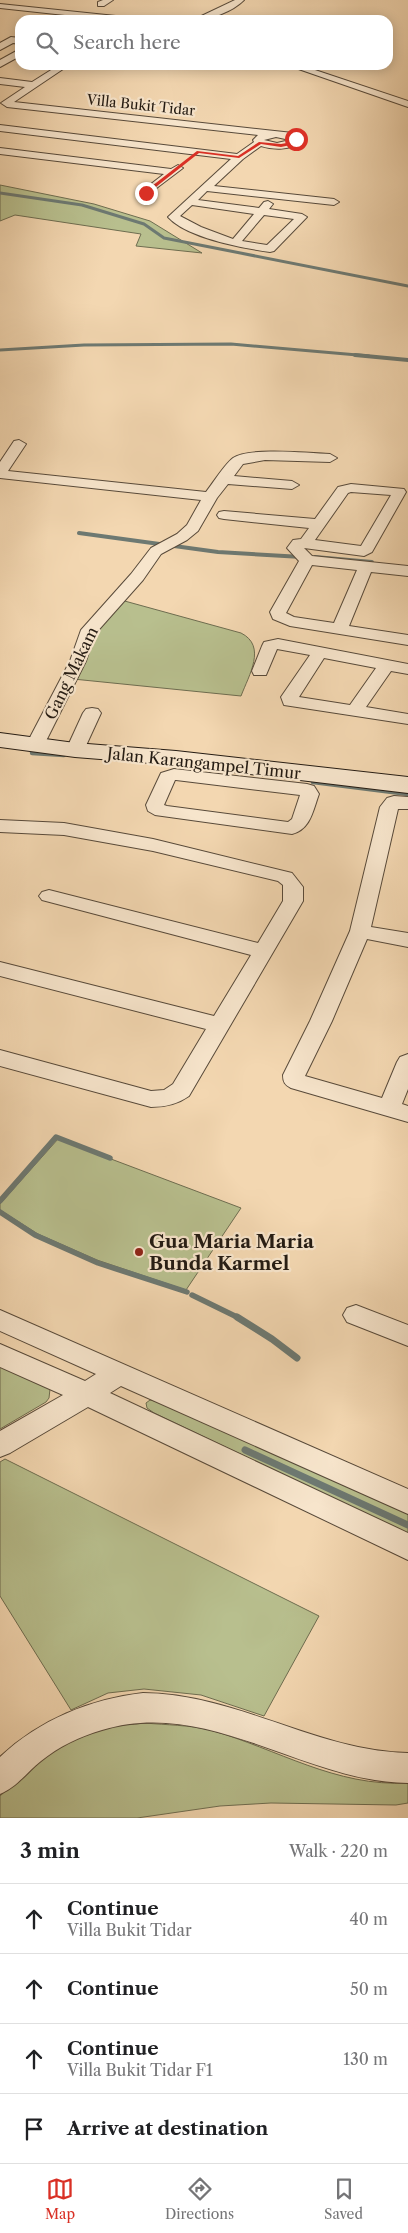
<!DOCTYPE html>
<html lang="en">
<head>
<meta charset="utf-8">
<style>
  body { margin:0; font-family:"Libre Caslon Text",serif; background:#f6f6f6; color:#202124 }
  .stop { position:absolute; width:15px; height:15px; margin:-11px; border:4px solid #d93025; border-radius:50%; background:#fff }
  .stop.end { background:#d93025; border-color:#fff; box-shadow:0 1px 5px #0008 }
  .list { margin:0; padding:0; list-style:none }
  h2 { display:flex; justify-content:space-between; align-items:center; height:65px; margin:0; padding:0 20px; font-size:21px }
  h2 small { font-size:16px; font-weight:400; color:#757577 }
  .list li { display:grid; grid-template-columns:32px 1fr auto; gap:15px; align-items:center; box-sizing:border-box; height:70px; padding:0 20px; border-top:1px solid #e0e0e0 }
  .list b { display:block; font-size:19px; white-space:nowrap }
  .list p { margin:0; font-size:16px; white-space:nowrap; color:#757577 }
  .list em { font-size:16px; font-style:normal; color:#757577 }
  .icon { flex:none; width:28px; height:28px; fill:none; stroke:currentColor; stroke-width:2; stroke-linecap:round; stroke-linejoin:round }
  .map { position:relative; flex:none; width:408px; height:1818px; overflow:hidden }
  .search { position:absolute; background:#fff; box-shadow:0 2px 12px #0003; left:15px; right:15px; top:15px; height:55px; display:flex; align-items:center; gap:12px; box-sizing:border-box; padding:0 18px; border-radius:15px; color:#757577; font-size:19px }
  .sheet { height:345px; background:#fff }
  nav { display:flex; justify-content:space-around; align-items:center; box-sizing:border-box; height:70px; border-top:1px solid #e0e0e0; background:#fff; font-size:14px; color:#757577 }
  nav a { display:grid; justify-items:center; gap:2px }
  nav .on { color:#d93025 }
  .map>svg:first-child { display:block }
  .green { fill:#b8bf8e; stroke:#6e6d50 }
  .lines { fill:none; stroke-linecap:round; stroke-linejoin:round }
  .stream-far4 { stroke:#6d7972; stroke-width:3 }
  .stream-far3 { stroke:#6d7972; stroke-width:4 }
  .stream-far2 { stroke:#6d7972; stroke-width:4.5 }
  .stream-far1 { stroke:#6d7972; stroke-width:5.5 }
  .stream { stroke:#6d7972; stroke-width:7 }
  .street-casing { stroke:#584a3a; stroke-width:2 }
  .secondary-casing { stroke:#241b13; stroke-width:2 }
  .street { fill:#f7e5cc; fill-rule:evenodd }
  .secondary { fill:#f7e5cc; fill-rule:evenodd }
  .route { fill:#d93025 }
  .poi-dot { fill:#8f2418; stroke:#f7e5cc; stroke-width:2 }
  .labels { text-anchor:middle; stroke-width:4.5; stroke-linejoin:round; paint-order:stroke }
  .far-street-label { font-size:14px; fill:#241b13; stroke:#f7e5cc }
  .street-label { font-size:16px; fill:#241b13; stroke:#f7e5cc }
  .near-poi-label { font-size:19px; font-weight:bold; fill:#241b13; stroke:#f7e5cc; text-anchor:start }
</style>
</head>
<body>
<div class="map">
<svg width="408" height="1818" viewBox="0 0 408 1818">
  <rect width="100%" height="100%" fill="#f3d7b1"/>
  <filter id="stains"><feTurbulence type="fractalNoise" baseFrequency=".004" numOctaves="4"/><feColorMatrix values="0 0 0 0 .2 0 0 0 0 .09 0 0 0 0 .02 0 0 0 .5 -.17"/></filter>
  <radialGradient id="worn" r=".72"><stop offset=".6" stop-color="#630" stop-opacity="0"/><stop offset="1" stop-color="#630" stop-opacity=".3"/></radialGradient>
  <g class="green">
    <polygon points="0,185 94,204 150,221 202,253 136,246 141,234 15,215 0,221"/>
    <path d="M121,600L241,633C267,646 249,675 241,696L73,679L89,635Z"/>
    <polygon points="58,1139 241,1208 186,1290 97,1260 38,1234 0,1210 0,1204"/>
    <polygon points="0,1363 50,1389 49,1398 46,1402 0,1429"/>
    <polygon points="150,1400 164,1403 408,1514 408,1534 154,1413 147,1408 146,1403"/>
    <polygon points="5,1459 319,1616 264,1716 201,1695 144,1689 108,1693 71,1710 0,1596 0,1462"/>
    <path d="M145,1723C166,1725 190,1725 210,1730C278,1749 335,1787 408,1783V1803L396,1805L271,1803L220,1806L137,1818H0V1796C30,1769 62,1738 103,1728C117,1725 131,1725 145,1723Z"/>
  </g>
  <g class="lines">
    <g class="stream-far4">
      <polyline points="0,193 82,205 144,224 164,238 408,286"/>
      <polyline points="0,350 84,345 231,344 369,356"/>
    </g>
    <g class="stream-far3">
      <polyline points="355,355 408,360"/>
      <polyline points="79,533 218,552 302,557"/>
      <polyline points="315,557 372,562"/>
    </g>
    <g class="stream-far2">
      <polyline points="32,753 64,755"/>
      <polyline points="313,782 408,794"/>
    </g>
    <g class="stream-far1">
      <polyline points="0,1201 56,1137 110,1158"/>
      <polyline points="0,1212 35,1235 98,1263 187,1292"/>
      <polyline points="192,1295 239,1318"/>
    </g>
    <g class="stream">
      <polyline points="237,1317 272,1339 297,1358"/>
      <polyline points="245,1450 408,1525"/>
    </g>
    <g class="street-casing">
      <g id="street">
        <polygon points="103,0 113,0 104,6 98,6 98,2"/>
        <path d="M235,0H244C232,12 210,20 193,20Z"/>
        <polygon points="0,4 135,18 139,20 111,20 0,8"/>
        <polygon points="11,37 20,38 20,44 13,43 0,50 0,43"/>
        <polygon points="20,49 20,56 0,67 0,60"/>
        <path d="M59,65H69L14,102L293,133L301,140C291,151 274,150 261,146L243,159L214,186L334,199L339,202L334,205L207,191L198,200L259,208L264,202L268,201L273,204L269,209L302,214L307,217L274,251L270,252C243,248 187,238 168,217L231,159L0,131V125L237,154L254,142L253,140L258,135L7,107L1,103L25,87L0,84V78L32,82ZM276,137L290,140L277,143L264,140ZM192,205L254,214L233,239L201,227L180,216ZM264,215L294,219L267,245L242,241Z"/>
        <polygon points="287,65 300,65 408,101 408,107"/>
        <polygon points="0,148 171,169 178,165 183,168 146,196 141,193 142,191 164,174 0,154"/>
        <path d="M19,440L26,444L8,471L206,492C213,483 224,465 233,458C248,447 309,453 330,454L337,458L330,462L265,460L243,464L234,476L292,481L299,485L292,489L228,484L217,498L198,531L187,540L161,554L143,580L95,634L86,661L44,745L41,749L35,750L29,749L26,745L70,661L81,630L131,574L151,548L177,534L187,525L201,500L0,478V462L14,441Z"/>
        <path d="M351,484L404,489L406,492L372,552L364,556L304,548L312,556L408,566V576L371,572L349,626L408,635V645L290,626L273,619L270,612L299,561L287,548L293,540L301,539L309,528L224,519L219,518L217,515L219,512L224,511L315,519L338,487ZM351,492L391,495L361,546L315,540L348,493ZM312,565L357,570L334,623L294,617L286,613Z"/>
        <path d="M278,639L408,664V674L391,671L366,707L408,714V724L284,705L281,697L310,655L277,649L266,675H254L252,671L262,646L264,642ZM324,658L376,668L350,705L299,697Z"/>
        <polygon points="92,708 98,709 101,713 84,750 81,754 75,755 69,754 66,750 83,713 86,709"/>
        <path d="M174,769L307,784L314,786L319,794C313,810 311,829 292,834L155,815L148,811L146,805L161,773ZM175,780H176L300,795L292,819L288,822L167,806L164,805Z"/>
        <path d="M394,796L408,797V809H398L371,927L408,933V947L367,939L332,1021L305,1076L382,1098L397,1062L400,1057L408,1054V1089L402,1104L408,1106V1122L291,1088C285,1085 283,1082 283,1075L310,1021L350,931L380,807L387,798Z"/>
        <path d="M0,820L64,823L153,839L292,873L303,887V901L189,1096C178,1104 165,1107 151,1107L0,1066V1050L151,1091L164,1090L173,1084L206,1029L0,976V962L214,1016L251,955L42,900L39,896L42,892L49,890L258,943L283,901V885L278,881L153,851L64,835L0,832Z"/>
        <polygon points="356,1305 408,1325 408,1346 347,1322 343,1315 347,1308"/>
        <polygon points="0,1310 408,1489 408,1514 121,1386 110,1393 408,1533 408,1560 88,1407 10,1453 0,1457 0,1431 63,1395 0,1367 0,1344 85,1381 96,1374 0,1331"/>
        <path d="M143,1693C238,1694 315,1751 408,1753V1783C304,1782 208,1697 102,1730C81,1736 58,1747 41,1761C27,1772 17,1787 0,1794V1757C39,1720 90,1699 143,1693Z"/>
      </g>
    </g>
    <g class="secondary-casing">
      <polygon id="secondary" points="0,733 75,743 176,751 408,777 408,793 176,765 75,757 0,747"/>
    </g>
    <use href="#street" class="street"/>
    <use href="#secondary" class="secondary"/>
  </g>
  <polygon class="route" points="295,138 298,139 295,144 281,147 261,144 239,158 199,153 147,194 143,193 197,151 238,156 259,142 281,144 292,142"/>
  <circle class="poi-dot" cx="139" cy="1252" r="5"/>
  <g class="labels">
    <g class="far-street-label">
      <text transform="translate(141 105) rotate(6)" y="5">Villa Bukit Tidar</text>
    </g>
    <g class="street-label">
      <text transform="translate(71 673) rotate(-64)" y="6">Gang Makam</text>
      <text transform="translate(204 763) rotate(6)" y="6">Jalan Karangampel Timur</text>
    </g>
    <g class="near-poi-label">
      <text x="149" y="1248">Gua Maria Maria<tspan x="149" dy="22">Bunda Karmel</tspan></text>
    </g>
  </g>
  <rect width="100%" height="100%" filter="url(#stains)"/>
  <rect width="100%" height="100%" fill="url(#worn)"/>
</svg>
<div class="stop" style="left:296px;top:139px"></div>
<div class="stop end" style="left:146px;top:193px"></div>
<div class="search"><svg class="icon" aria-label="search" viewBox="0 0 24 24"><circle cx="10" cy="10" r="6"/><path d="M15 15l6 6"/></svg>Search here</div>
</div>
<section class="sheet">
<h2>3 min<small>Walk · 220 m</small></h2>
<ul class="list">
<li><svg class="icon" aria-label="ahead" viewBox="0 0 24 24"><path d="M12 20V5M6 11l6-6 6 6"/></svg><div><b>Continue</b><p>Villa Bukit Tidar</p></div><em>40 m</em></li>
<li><svg class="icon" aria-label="ahead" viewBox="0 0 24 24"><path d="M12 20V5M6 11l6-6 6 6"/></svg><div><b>Continue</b></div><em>50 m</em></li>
<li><svg class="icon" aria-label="ahead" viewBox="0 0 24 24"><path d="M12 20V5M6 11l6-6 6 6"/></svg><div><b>Continue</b><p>Villa Bukit Tidar F1</p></div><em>130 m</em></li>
<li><svg class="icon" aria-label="arrive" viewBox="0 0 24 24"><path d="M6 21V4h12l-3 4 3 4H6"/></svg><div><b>Arrive at destination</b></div></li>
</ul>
</section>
<nav>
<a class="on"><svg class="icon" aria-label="map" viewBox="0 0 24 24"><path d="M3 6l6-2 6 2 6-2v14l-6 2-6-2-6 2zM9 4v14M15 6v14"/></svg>Map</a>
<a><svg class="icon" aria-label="directions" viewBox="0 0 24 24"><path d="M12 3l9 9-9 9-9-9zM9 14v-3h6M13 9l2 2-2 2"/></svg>Directions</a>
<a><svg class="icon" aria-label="saved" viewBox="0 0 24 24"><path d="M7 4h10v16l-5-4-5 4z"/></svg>Saved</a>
</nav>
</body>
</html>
